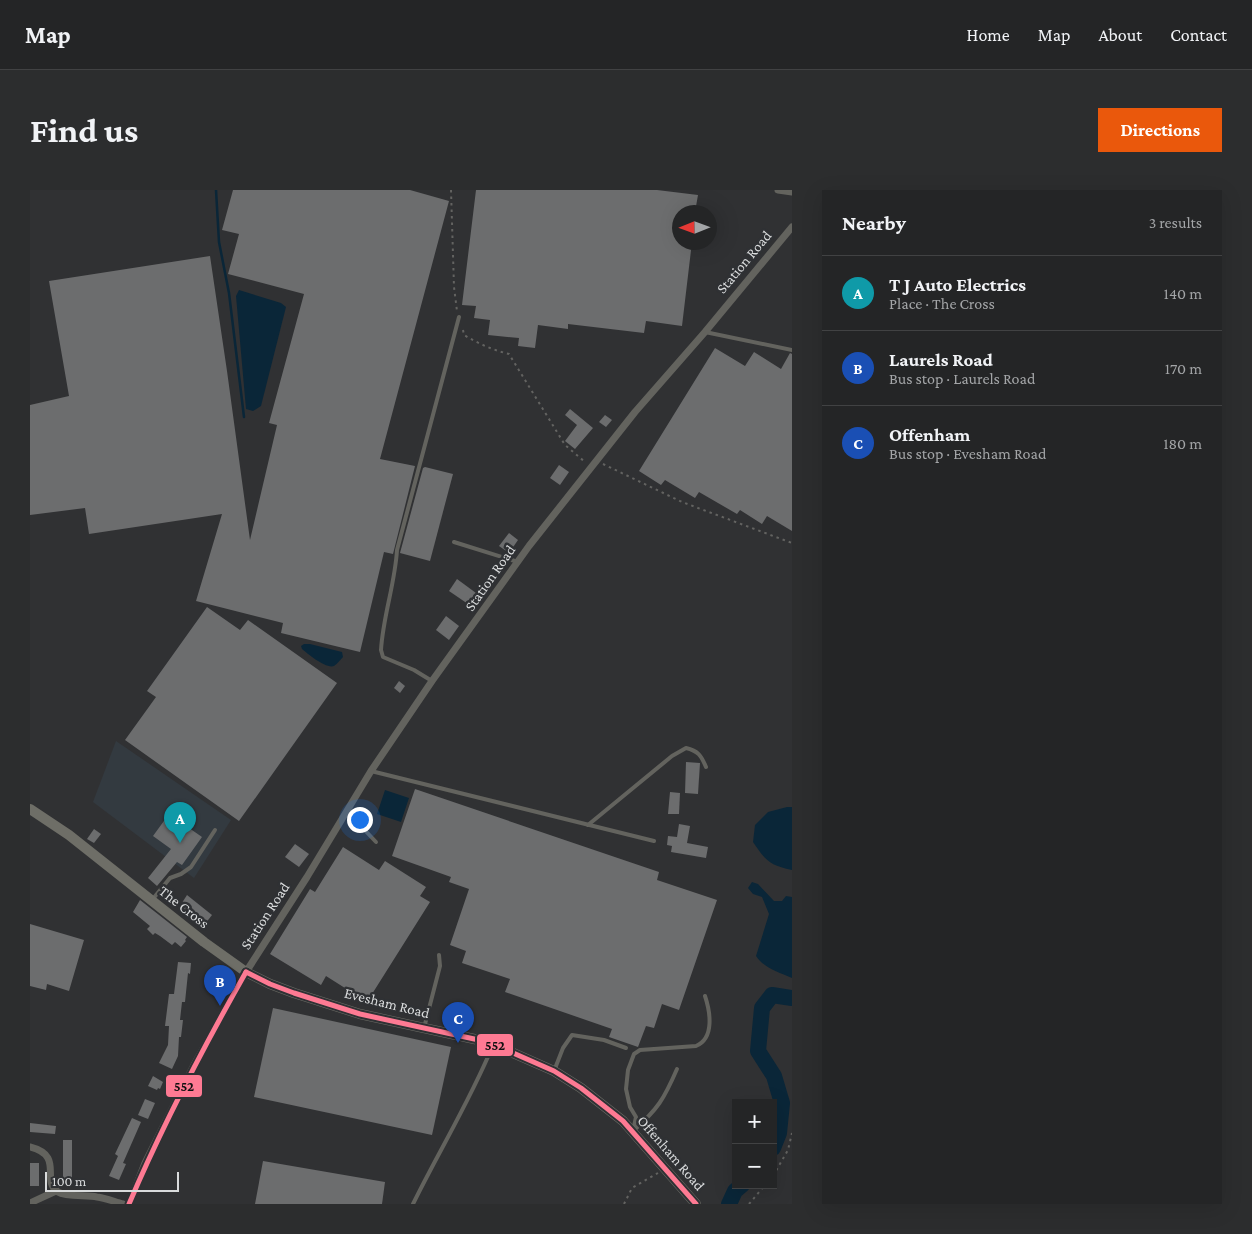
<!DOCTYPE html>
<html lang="en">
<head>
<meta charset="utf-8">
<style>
  body { margin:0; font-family:"Crimson Pro",serif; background:#2c2d2e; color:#f1f3f6 }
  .controls { position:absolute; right:15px; bottom:15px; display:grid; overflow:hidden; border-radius:0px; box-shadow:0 5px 20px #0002 }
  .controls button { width:45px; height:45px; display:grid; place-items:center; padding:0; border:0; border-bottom:1px solid #414243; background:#242526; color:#f1f3f6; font:25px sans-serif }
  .compass { position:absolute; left:642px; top:15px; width:45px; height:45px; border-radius:50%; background:#242526; box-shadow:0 5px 20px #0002; rotate:269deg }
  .scale { position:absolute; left:15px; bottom:12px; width:134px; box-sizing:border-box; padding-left:5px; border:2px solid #d9dbdc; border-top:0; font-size:14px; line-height:18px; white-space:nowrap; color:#d9dbdc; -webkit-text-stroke:4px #2f3134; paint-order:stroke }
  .you { position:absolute; left:329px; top:629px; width:18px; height:18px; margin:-12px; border:4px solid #fff; border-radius:50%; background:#1a73e8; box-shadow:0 0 0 8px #1a73e833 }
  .badge { display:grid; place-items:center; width:32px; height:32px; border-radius:50%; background:#ea580c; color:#fff; font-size:16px; font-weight:700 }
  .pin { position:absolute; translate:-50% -41px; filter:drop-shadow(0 1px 2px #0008) }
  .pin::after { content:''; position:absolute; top:26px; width:18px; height:15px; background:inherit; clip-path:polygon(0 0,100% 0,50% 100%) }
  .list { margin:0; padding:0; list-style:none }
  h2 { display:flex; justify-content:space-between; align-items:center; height:65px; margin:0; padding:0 20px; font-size:21px }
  h2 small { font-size:16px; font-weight:400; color:#a3a5a7 }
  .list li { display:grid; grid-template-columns:32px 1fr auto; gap:15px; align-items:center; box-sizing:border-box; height:75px; padding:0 20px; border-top:1px solid #414243 }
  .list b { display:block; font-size:19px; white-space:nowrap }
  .list p { margin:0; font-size:16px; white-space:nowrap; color:#a3a5a7 }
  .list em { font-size:16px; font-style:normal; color:#a3a5a7 }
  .map { position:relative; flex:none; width:762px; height:1014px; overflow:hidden; border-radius:0px }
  header { display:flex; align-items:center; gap:30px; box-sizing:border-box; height:70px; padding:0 25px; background:#242526; border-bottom:1px solid #414243 }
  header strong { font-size:24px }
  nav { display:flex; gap:28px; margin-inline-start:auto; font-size:18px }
  .intro { display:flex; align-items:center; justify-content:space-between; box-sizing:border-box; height:120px; padding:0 30px }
  h1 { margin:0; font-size:35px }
  .button { padding:12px 22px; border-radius:0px; background:#ea580c; color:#fff; font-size:18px; font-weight:700 }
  main { display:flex; gap:30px; padding:0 30px }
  aside { flex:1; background:#242526; border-radius:0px; box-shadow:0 5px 20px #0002 }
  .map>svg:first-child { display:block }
  .built { fill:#333a40 }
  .water { fill:#0a2638 }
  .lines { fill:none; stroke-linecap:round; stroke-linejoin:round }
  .stream { stroke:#0a2638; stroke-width:2.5 }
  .river { stroke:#0a2638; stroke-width:16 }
  .building { fill:#6c6d6e }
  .path { stroke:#636361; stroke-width:2; stroke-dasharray:2.5 4; stroke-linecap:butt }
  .lane { stroke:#63635e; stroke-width:4 }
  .street { stroke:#63635e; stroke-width:7 }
  .secondary { stroke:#6e6e67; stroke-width:10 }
  .bus-1-casing { stroke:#2f3134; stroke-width:9 }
  .bus-1 { stroke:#fe7a93; stroke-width:5 }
  .labels { text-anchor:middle; stroke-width:5; stroke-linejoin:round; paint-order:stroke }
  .street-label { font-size:15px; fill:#d9dbdc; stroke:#2f3134 }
  .line-badge { stroke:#2f3134; stroke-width:2 }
  .pale-badge-label { font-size:14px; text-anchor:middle; font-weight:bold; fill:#111 }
</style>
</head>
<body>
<header>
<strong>Map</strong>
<nav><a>Home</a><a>Map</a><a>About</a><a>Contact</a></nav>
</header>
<div class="intro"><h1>Find us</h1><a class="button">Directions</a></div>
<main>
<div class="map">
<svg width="762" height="1014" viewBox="0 0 762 1014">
  <rect width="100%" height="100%" fill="#303133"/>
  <polygon class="built" points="86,551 201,630 164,688 63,612"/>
  <g class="water">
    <polygon points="209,100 251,113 256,117 231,216 223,221 216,219 206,106"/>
    <path d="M274,454H280L312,462L313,467C310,470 307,474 304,476C296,479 278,464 272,459L271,456Z"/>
    <polygon points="355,600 379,608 371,632 347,624"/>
    <path d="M757,617H762V680C739,675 736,671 723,652L725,635L738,622Z"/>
    <path d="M722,692L728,694L744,711H752L756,706L762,707V788C748,782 735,779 726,766L739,724L732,707L723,704L718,698Z"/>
  </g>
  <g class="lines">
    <polyline class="stream" points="186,0 189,52 199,103 214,227"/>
    <g class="river">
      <polyline points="743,958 749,943 752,913 744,886 728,861 732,818 742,805 762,808"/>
      <polyline points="699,1014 705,1001 712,995"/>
    </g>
  </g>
  <g class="building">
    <polygon points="203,0 380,0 419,11 350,269 385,276 363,364 354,362 330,462 251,443 253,433 166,411 192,324 59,344 55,318 0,325 0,215 39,206 19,91 180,66 197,181 220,350 247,235 239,233 274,104 198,84 209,44 192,40"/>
    <polygon points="446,0 627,0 668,5 665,22 650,22 650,52 662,52 652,136 616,131 614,143 538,134 538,139 508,135 505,158 488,156 489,148 458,145 460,130 444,128 446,116 432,115"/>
    <polygon points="685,158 715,176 724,162 751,179 760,163 762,164 762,341 737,326 732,334 710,320 707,324 669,302 665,308 635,290 631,295 609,281"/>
    <polygon points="540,219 563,238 545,259 535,251 547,235 535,225"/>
    <polygon points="575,225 582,230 576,237 569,232"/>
    <polygon points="529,275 539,282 530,295 520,288"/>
    <polygon points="395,277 423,284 400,371 370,363 393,278"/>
    <polygon points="479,343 488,350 479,363 469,356"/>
    <polygon points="427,389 446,403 438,414 419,401"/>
    <polygon points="177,417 210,440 218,430 307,493 209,631 95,550 126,507 117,501"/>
    <polygon points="416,426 429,436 419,450 406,440"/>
    <polygon points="369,491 375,496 370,503 364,498"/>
    <polygon points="656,572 670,573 668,604 655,603"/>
    <polygon points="385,599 629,682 627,690 687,710 649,820 632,814 624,838 616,836 608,857 579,847 582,839 475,802 480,789 432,773 436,761 420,755 439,699 419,692 421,687 362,666"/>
    <polygon points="640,602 650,603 649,624 638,624"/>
    <polygon points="139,624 172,647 152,675 147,672 127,696 118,688 141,659 123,646"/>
    <polygon points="649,634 660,636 657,653 678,657 676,668 641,662 642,656 637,655 638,646 647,647"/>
    <polygon points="64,639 71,644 64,653 57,649"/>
    <polygon points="265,654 279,664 269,677 255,667"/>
    <polygon points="313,657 349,680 355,671 396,697 390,706 400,712 337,812 296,786 291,795 240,764 280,699 285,702"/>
    <polygon points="157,705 182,725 175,734 150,716"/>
    <polygon points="110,710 157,747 155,750 156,751 151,757 145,752 142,755 130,746 125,743 123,745 117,739 120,736 103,722"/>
    <polygon points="0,734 54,750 39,801 17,794 16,800 0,796"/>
    <polygon points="148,772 161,773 160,784 158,783 155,812 152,812 150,830 153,830 151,847 149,847 148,866 142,879 129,873 138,855 139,836 135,836 139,804 144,804"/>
    <polygon points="243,818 421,857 402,945 224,907"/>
    <polygon points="123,886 133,892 130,899 128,898 127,900 118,896"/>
    <polygon points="115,909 125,913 118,929 108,925"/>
    <polygon points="102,928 111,932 93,973 96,974 89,990 79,986 88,966 85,964"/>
    <polygon points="0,933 26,936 25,944 0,942"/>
    <rect x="33" y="950" width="9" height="43"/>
    <polygon points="233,971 355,992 352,1014 225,1014"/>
    <rect x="0" y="973" width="9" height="23"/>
  </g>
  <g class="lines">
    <g class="path">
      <polyline points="421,0 424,97 427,121"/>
      <path d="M433,140L434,145C449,154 463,160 479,164L535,255L555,272"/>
      <polyline points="573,274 652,312 762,353"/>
      <polyline points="743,986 758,960 762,943"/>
      <polyline points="594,1014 602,998 628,983"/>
      <polyline points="719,1014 735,995"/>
    </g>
    <g class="lane">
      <polyline points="675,142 762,160"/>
      <polyline points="424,352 488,372"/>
      <path d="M402,491L384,480L353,467L351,460C353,426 365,394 367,360L429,127"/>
      <polyline points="341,581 624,651"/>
      <polyline points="315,623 329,634 346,652"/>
      <path d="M558,635L642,566L656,558C668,561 671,565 676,577"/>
      <polyline points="122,710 140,688 151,684 161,677 185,640"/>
      <polyline points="394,838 410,776 409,765"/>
      <polyline points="524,881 533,858 542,845 574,850 596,858"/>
      <path d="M603,941L606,927L600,917L596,899L598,880L604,864L610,860L666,856C685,848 680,821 675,806"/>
      <path d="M603,941C628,919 634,909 647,879"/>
      <path d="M383,1014C409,961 441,909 463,855"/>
    </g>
    <g class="street">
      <polyline points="748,0 762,2"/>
      <path d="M0,957C35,966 10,990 28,1002C36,1007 56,1005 67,1007C76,1008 85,1012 93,1014"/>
      <polyline points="0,1013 26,1001"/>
      <polyline points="99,1014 115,973 164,875 216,782 277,687 341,581 402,491 499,356 605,222 675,142 762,37"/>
    </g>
    <polyline class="secondary" points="0,619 39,645 174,752 216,782 240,794 264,803 330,824 458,852 524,881 551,898 593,931 666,1014"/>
    <g class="bus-1-casing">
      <g id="bus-1">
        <polyline points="216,782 240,794 264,803 330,824 458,852 524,881 551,898 593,931 666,1014"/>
        <path d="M99,1014C133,934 173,858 216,782"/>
      </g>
    </g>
    <use href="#bus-1" class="bus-1"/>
  </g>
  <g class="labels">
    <g class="street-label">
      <text transform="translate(714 72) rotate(-50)" y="5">Station Road</text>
      <text transform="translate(460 388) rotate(-55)" y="5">Station Road</text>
      <text transform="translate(154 717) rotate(38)" y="5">The Cross</text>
      <text transform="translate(235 726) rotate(-57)" y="5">Station Road</text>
      <text transform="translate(357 813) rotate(14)" y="5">Evesham Road</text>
      <text transform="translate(641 963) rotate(49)" y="5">Offenham Road</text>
    </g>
  </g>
  <g class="line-badge">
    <rect x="446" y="843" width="38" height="24" rx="5" fill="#fe7a93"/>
    <rect x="135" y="884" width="38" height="24" rx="5" fill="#fe7a93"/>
  </g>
  <g class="pale-badge-label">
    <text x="465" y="860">552</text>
    <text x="154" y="901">552</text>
  </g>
</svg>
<div class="controls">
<button>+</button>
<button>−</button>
</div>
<svg class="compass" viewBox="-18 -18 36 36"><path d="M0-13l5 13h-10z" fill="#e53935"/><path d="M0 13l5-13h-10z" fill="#a3a5a7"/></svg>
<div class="scale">100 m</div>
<div class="you"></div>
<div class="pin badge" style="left:150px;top:653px;background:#0f9aa8">A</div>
<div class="pin badge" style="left:190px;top:816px;background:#1a4fb4">B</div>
<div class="pin badge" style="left:428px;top:853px;background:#1a4fb4">C</div>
</div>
<aside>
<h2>Nearby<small>3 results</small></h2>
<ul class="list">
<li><span class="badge" style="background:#0f9aa8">A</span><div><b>T J Auto Electrics</b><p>Place · The Cross</p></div><em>140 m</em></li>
<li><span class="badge" style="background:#1a4fb4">B</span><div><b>Laurels Road</b><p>Bus stop · Laurels Road</p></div><em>170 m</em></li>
<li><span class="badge" style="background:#1a4fb4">C</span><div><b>Offenham</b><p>Bus stop · Evesham Road</p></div><em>180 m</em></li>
</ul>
</aside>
</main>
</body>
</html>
